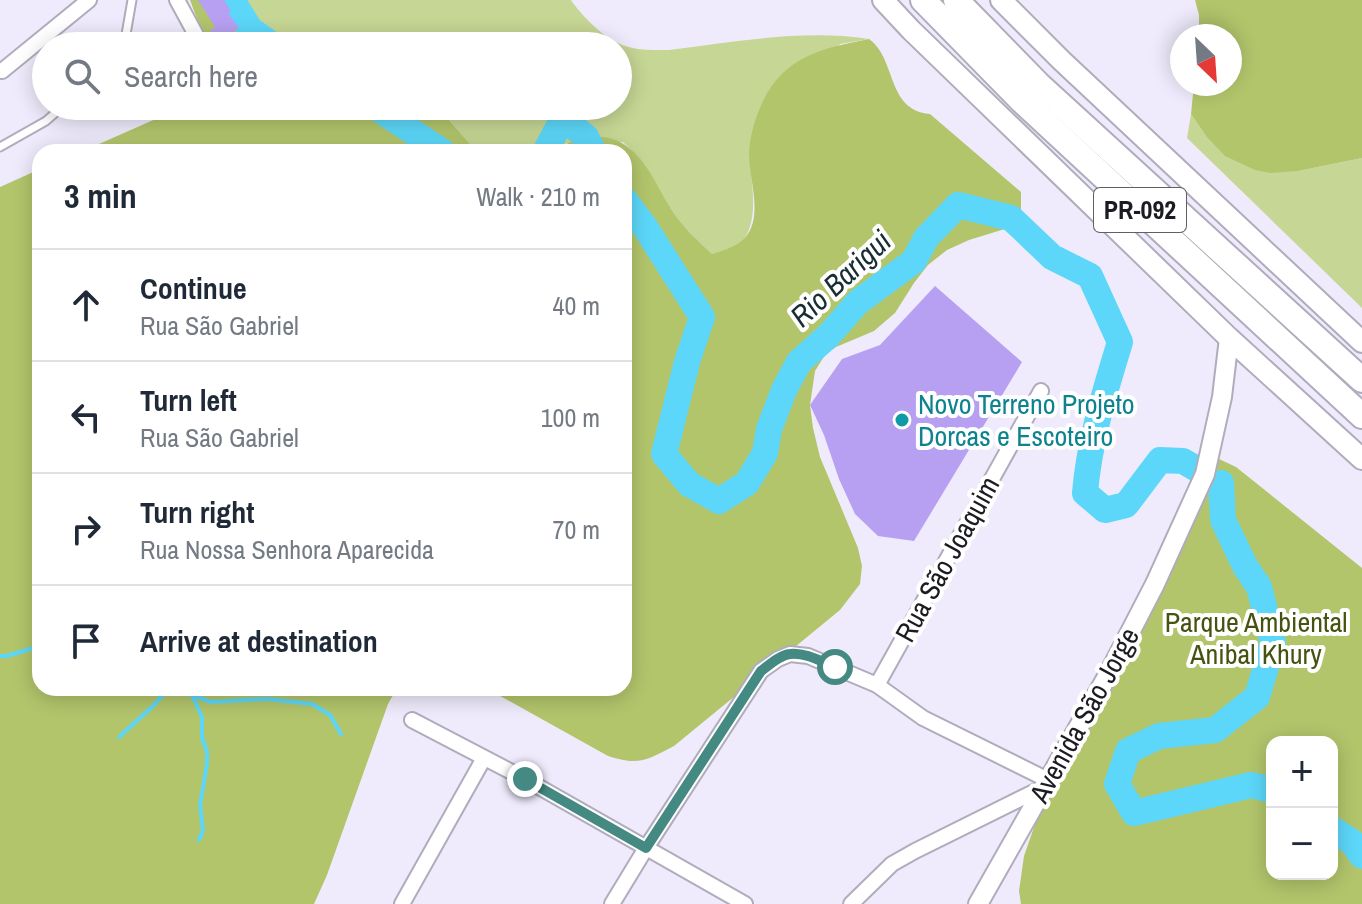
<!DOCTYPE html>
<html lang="en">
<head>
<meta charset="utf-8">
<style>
  body { margin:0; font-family:"Archivo Narrow",sans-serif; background:#f2f2f3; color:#1f2937 }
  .controls { position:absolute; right:24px; bottom:24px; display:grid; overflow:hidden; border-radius:16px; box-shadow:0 4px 20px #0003 }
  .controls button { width:72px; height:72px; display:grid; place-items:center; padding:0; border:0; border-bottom:2px solid #e0e1e3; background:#fff; color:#1f2937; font:40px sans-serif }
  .compass { position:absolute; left:1170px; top:24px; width:72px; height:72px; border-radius:50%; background:#fff; box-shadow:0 4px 20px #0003; rotate:155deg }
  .stop { position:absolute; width:24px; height:24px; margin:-18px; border:6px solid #448a82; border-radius:50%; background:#fff }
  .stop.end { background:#448a82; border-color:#fff; box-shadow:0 2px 8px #0008 }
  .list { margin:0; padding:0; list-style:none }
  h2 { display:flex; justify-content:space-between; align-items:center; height:104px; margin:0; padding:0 32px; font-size:34px }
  h2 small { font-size:26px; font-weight:400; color:#747a83 }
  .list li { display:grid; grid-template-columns:52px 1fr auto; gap:24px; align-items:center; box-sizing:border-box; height:112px; padding:0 32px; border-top:2px solid #e0e1e3 }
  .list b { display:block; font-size:30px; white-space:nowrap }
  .list p { margin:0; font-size:26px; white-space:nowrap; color:#747a83 }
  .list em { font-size:26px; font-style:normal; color:#747a83 }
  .icon { flex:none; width:44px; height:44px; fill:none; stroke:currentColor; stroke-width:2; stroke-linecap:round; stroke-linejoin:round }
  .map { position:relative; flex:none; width:1362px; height:904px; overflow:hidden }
  .search { position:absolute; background:#fff; box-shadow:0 4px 20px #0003; left:32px; top:32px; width:600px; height:88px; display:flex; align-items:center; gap:20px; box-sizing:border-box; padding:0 28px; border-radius:44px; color:#747a83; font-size:30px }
  .panel { position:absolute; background:#fff; box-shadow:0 4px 20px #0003; left:32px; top:144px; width:600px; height:552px; border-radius:24px }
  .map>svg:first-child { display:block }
  .green { fill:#c6d694 }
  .forest { fill:#b2c56b; fill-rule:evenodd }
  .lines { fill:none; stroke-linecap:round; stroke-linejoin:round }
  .stream { stroke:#5cd7f9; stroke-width:4 }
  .river { stroke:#5cd7f9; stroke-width:26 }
  .building { fill:#b7a0f2 }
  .service-casing { stroke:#b0acbc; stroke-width:11 }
  .minor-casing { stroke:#b0acbc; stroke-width:18 }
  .tertiary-casing { stroke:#b0acbc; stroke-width:22 }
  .secondary-casing { stroke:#b0acbc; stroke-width:24 }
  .primary-casing { stroke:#b0acbc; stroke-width:28 }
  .service { stroke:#fff; stroke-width:7 }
  .minor { stroke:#fff; stroke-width:14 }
  .tertiary { stroke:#fff; stroke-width:18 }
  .secondary { stroke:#fff; stroke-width:20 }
  .primary { stroke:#fff; stroke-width:24 }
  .route { stroke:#448a82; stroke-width:10 }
  .culture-dot { fill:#0f9aa8; stroke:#fff; stroke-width:3 }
  .labels { text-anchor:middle; stroke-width:8; stroke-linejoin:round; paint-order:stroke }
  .shield { fill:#fff; stroke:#615f64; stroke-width:2 }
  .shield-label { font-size:26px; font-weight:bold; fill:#1d1b21 }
  .culture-label { font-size:28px; fill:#0d838f; stroke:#fff; text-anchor:start }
  .street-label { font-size:28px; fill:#1d1b21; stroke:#fff }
  .park-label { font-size:28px; fill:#46520f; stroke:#fff }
  .water-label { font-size:30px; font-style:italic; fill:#182e34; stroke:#fff }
</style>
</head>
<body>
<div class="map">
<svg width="1362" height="904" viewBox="0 0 1362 904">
  <rect width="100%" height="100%" fill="#efebfc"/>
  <g class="green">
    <path d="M199,0H571C581,15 602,36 618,43C634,51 652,50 669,50C735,42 802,29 869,39L840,44L749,154C751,180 762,228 737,246C731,250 720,252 712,254C697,240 682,226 670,208C654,182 647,163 623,142L567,143L549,152H477L449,120L430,106H618V46H287Z"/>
    <polygon points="1191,114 1206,136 1298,171 1362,158 1362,308 1187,138"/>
  </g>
  <g class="forest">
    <polygon points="190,0 199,0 287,46 207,46"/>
    <polygon points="1195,0 1362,0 1362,158 1298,171 1270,173 1255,170 1225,156 1206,136 1191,114 1194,84 1230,84 1230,36 1199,36 1199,15"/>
    <path d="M869,39C897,59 886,110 930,114L1021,192V214L1008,228L969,240L947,250L928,265L914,283L895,313L874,331L836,347L825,355L815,371L810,405L813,428L820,457L858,548L862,566L860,584L840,610L674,746C647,760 639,766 608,756L486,688H624V152H549C590,130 622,128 649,171C657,183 663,197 671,209C682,226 697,240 712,254C728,249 744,245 751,228C760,206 749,177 749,154C750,135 755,118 763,101C785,56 823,48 869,39Z"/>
    <polygon points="185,106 430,106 449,120 477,152 81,152"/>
    <polygon points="40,169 40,688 397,688 388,704 327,875 314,904 0,904 0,187"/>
    <path d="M1208,458H1217L1236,467L1362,568V904H1021L1019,891L1024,856L1040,810L1160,575L1188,486L1195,470ZM1272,742H1332V874H1272Z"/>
  </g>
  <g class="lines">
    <g class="stream">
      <polyline points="0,656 7,656 40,646"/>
      <polyline points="177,688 180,691 211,702 267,699 312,704 330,715 341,734"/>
      <polyline points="192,695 202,717 202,737 207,752 207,764 200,805 203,830 199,840"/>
      <polyline points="119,737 153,706 169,688"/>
    </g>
    <g class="river">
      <polyline points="232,0 250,29 274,46"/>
      <polyline points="374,106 443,152"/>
      <polyline points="545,152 563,118 586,137 594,152"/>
      <path d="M624,199L645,227L702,317L687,362L664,454L689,484L719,501L747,483L765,453L769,429L784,390L799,362L828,336L858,302L914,261L926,238L958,205L1011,218L1052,257L1090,276L1120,342C1105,391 1089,442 1085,493L1105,510L1126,505L1160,460L1183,461L1195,468"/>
      <polyline points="1221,483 1223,520 1245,566 1259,587 1273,643 1257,697 1215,730 1159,736 1128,751 1117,784 1134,813 1251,785 1272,790"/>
      <polyline points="1332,829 1352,842 1362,856"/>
    </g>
  </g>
  <g class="building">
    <polygon points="198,0 224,0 231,11 228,13 239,28 233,32 249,46 215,46 207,34 215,27"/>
    <polygon points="935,286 1022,362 914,541 878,536 855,514 839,479 824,435 810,405 842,359 880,345"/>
  </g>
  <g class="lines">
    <g class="service-casing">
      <g id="service">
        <polyline points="124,46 132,0"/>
        <polyline points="0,147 46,121 63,106"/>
      </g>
    </g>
    <g class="minor-casing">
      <g id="minor">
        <polyline points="177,0 202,46"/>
        <polyline points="2,71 89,0"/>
        <polyline points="166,109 178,106"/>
        <polyline points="877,685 1041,391"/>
        <polyline points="412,720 525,779 745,904"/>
        <polyline points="402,904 484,758"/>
        <polyline points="612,904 646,848 761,671 778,659 790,654 808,656 877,685 923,718 1048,780"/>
        <polyline points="851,904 892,864 915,851 1044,787"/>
      </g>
    </g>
    <g class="tertiary-casing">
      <polyline id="tertiary" points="978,904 1108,675 1155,584 1205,474 1222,397 1229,338"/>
    </g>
    <g class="secondary-casing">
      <g id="secondary">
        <polyline points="883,0 911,30 1229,338 1362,459"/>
        <polyline points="1001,0 1062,61 1362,342"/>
      </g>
    </g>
    <g class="primary-casing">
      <g id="primary">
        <polyline points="923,0 1022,101 1362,416"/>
        <polyline points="956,0 1038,84 1362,380"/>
      </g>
    </g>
    <use href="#service" class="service"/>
    <use href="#minor" class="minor"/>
    <use href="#tertiary" class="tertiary"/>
    <use href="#secondary" class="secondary"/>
    <use href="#primary" class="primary"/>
  </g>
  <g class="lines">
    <path class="route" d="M525,779L646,848L761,671C769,665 780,655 790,654C805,652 822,662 835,667"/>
  </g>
  <circle class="culture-dot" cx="902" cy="420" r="8"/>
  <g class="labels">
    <rect class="shield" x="1094" y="188" width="92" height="44" rx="6"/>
    <g class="shield-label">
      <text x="1140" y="219">PR-092</text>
    </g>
    <g class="culture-label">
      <text x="918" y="414">Novo Terreno Projeto<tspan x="918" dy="32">Dorcas e Escoteiro</tspan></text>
    </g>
    <g class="street-label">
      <text transform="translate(947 559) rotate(-61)" y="10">Rua São Joaquim</text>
      <text transform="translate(1084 715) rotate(-61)" y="10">Avenida São Jorge</text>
    </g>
    <g class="park-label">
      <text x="1256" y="632">Parque Ambiental<tspan x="1256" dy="32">Anibal Khury</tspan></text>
    </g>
    <g class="water-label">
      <text transform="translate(841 279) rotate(-43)" y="10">Rio Barigui</text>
    </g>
  </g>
</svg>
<div class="controls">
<button>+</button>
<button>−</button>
</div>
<svg class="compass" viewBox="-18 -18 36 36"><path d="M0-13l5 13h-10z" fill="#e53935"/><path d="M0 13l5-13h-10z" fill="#747a83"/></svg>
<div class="stop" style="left:835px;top:667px"></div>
<div class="stop end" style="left:525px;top:779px"></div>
<div class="search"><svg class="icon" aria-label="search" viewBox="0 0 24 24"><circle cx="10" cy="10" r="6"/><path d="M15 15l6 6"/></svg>Search here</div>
<section class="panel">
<h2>3 min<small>Walk · 210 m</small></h2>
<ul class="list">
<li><svg class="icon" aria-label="ahead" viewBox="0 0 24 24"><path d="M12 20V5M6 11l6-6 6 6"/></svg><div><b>Continue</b><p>Rua São Gabriel</p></div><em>40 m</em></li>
<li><svg class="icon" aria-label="left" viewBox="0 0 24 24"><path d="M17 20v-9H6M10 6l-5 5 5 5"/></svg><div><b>Turn left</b><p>Rua São Gabriel</p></div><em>100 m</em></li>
<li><svg class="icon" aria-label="right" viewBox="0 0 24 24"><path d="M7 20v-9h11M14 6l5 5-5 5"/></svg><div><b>Turn right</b><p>Rua Nossa Senhora Aparecida</p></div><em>70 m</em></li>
<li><svg class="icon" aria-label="arrive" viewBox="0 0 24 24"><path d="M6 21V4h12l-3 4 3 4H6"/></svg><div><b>Arrive at destination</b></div></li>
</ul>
</section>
</div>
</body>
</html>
